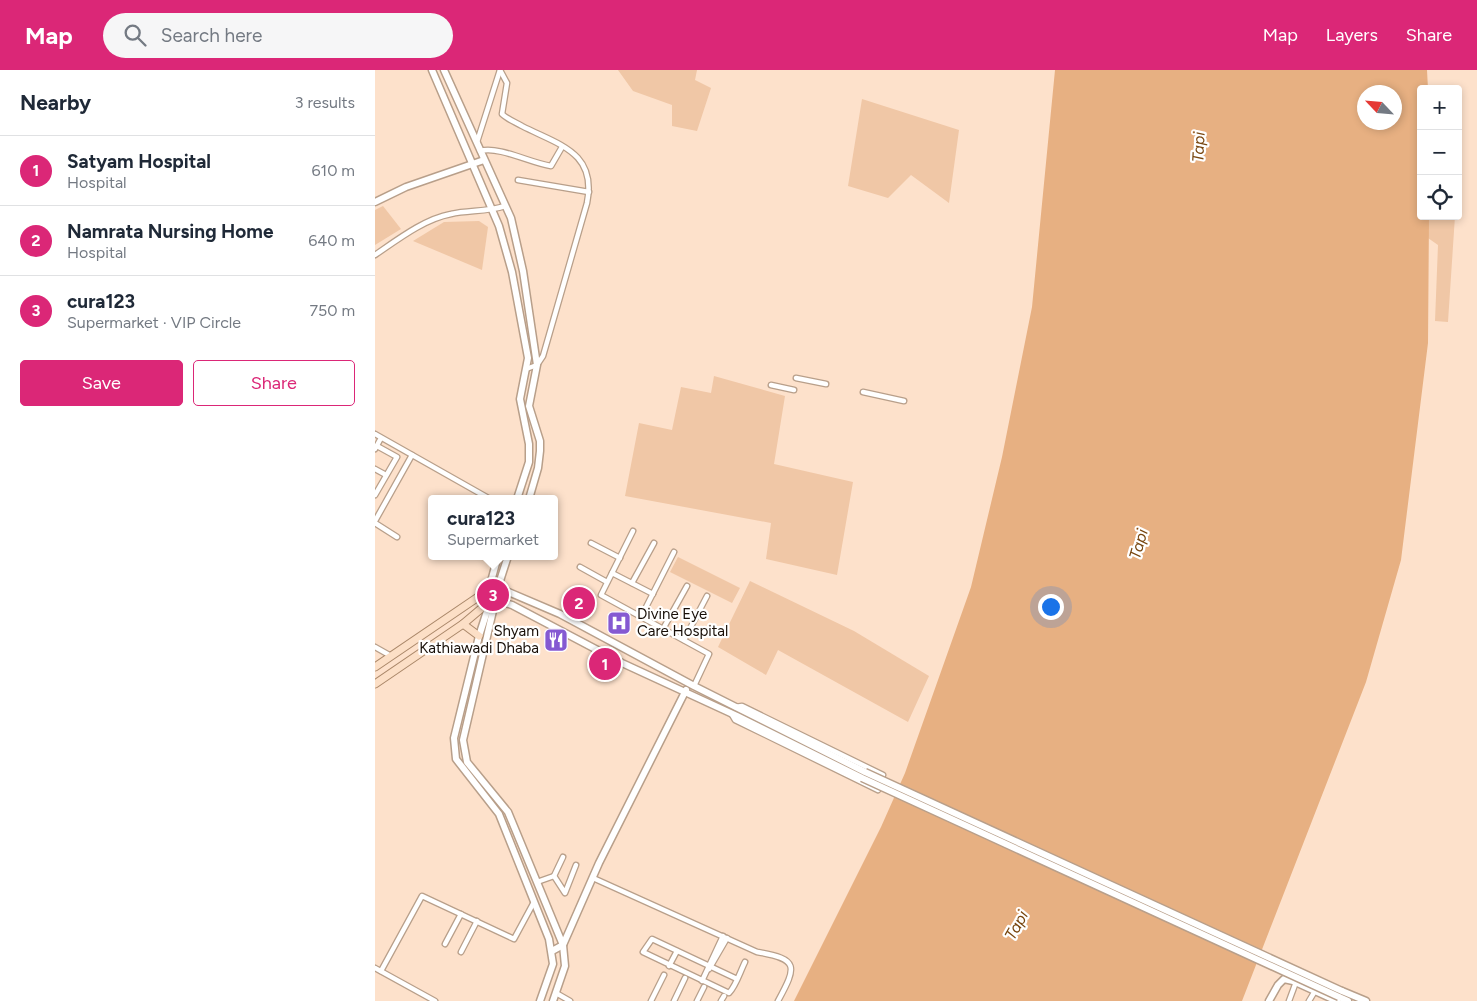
<!DOCTYPE html>
<html lang="en">
<head>
<meta charset="utf-8">
<style>
  body { margin:0; font-family:Figtree,sans-serif; background:#f6f6f7; color:#1f2937 }
  .controls { position:absolute; right:15px; top:15px; display:grid; overflow:hidden; border-radius:5px; box-shadow:0 2px 8px #0003 }
  .controls button { width:45px; height:45px; display:grid; place-items:center; padding:0; border:0; border-bottom:1px solid #e0e1e3; background:#fff; color:#1f2937; font:25px sans-serif }
  .compass { position:absolute; left:982px; top:15px; width:45px; height:45px; border-radius:50%; background:#fff; box-shadow:0 2px 8px #0003; rotate:296deg }
  .you { position:absolute; left:675px; top:536px; width:18px; height:18px; margin:-12px; border:4px solid #fff; border-radius:50%; background:#1a73e8; box-shadow:0 0 0 8px #1a73e833 }
  .badge { display:grid; place-items:center; width:32px; height:32px; border-radius:50%; background:#db2777; color:#fff; font-size:16px; font-weight:700 }
  .pin { position:absolute; translate:-50% -50%; border:2px solid #fff; box-shadow:0 1px 5px #0006 }
  .popup { position:absolute; left:53px; top:425px; width:130px; height:65px; box-sizing:border-box; display:grid; place-content:center; border-radius:5px; background:#fff; filter:drop-shadow(0 1px 4px #0005); font-size:16px; white-space:nowrap; color:#747a83 }
  .popup b { font-size:19px; color:#1f2937 }
  .popup::after { content:''; position:absolute; left:50%; top:100%; margin-left:-10px; border:10px solid transparent; border-top-color:#fff }
  .list { margin:0; padding:0; list-style:none }
  h2 { display:flex; justify-content:space-between; align-items:center; height:65px; margin:0; padding:0 20px; font-size:21px }
  h2 small { font-size:16px; font-weight:400; color:#747a83 }
  .list li { display:grid; grid-template-columns:32px 1fr auto; gap:15px; align-items:center; box-sizing:border-box; height:70px; padding:0 20px; border-top:1px solid #e0e1e3 }
  .list b { display:block; font-size:19px; white-space:nowrap }
  .list p { margin:0; font-size:16px; white-space:nowrap; color:#747a83 }
  .list em { font-size:16px; font-style:normal; color:#747a83 }
  .actions { display:flex; gap:10px; padding:15px 20px }
  .actions a { flex:1; padding:11px 0; border:1px solid #db2777; border-radius:5px; text-align:center; font-size:18px; color:#db2777 }
  .actions .main { background:#db2777; color:#fff }
  .icon { flex:none; width:28px; height:28px; fill:none; stroke:currentColor; stroke-width:2; stroke-linecap:round; stroke-linejoin:round }
  .map { position:relative; flex:none; width:1102px; height:931px; overflow:hidden }
  header { display:flex; align-items:center; gap:30px; box-sizing:border-box; height:70px; padding:0 25px; background:#db2777; color:#fff }
  header strong { font-size:24px }
  nav { display:flex; gap:28px; margin-inline-start:auto; font-size:18px }
  .search { width:350px; height:45px; background:#f6f6f7; display:flex; align-items:center; gap:12px; box-sizing:border-box; padding:0 18px; border-radius:28px; color:#747a83; font-size:19px }
  main { display:flex }
  aside { flex:1; background:#fff }
  .map>svg:first-child { display:block }
  .green { fill:#f0c7a6 }
  .water { fill:#e7b082; fill-rule:evenodd }
  .lines { fill:none; stroke-linecap:round; stroke-linejoin:round }
  .street-casing { stroke:#b89f8a; stroke-width:7 }
  .secondary-casing { stroke:#b89f8a; stroke-width:9 }
  .primary-casing { stroke:#ab886a; stroke-width:9 }
  .street { stroke:#fff; stroke-width:4.5 }
  .secondary { stroke:#fff; stroke-width:6 }
  .primary { stroke:#fcdfc6; stroke-width:7 }
  .secondary-bridge-casing { stroke:#b89f8a; stroke-width:9; stroke-linecap:butt }
  .secondary-bridge { stroke:#fff; stroke-width:6 }
  .labels { text-anchor:middle; stroke-width:4.5; stroke-linejoin:round; paint-order:stroke }
  .poi-label { font-size:15px; fill:#170e07; stroke:#fff; text-anchor:start }
  .water-label { font-size:16px; font-style:italic; fill:#78460f; stroke:#fff }
</style>
</head>
<body>
<header>
<strong>Map</strong>
<div class="search"><svg class="icon" aria-label="search" viewBox="0 0 24 24"><circle cx="10" cy="10" r="6"/><path d="M15 15l6 6"/></svg>Search here</div>
<nav><a>Map</a><a>Layers</a><a>Share</a></nav>
</header>
<main>
<aside>
<h2>Nearby<small>3 results</small></h2>
<ul class="list">
<li><span class="badge">1</span><div><b>Satyam Hospital</b><p>Hospital</p></div><em>610 m</em></li>
<li><span class="badge">2</span><div><b>Namrata Nursing Home</b><p>Hospital</p></div><em>640 m</em></li>
<li><span class="badge">3</span><div><b>cura123</b><p>Supermarket · VIP Circle</p></div><em>750 m</em></li>
</ul>
<div class="actions"><a class="main">Save</a><a>Share</a></div>
</aside>
<div class="map">
<svg width="1102" height="931" viewBox="0 0 1102 931">
  <rect width="100%" height="100%" fill="#fde1cb"/>
  <g class="green">
    <polygon points="243,0 322,0 320,10 336,18 322,61 297,56 297,35 258,21"/>
    <polygon points="487,29 584,60 574,133 536,105 513,128 473,116"/>
    <polygon points="8,136 26,159 0,175 0,140"/>
    <polygon points="1053,146 1080,146 1073,252 1060,251 1063,175 1053,168"/>
    <polygon points="104,151 113,157 107,200 38,171 69,152"/>
    <polygon points="339,306 410,326 399,394 478,412 462,505 391,489 396,453 250,426 264,353 297,360 306,317 336,323"/>
    <polygon points="303,487 365,518 357,533 295,502"/>
    <polygon points="375,511 479,561 554,606 533,652 403,580 391,605 343,577"/>
  </g>
  <path class="water" d="M680,0H1052L1053,19H1046V146H1054L1053,273L1026,490L991,612L867,931H419L506,757L530,703L596,517L627,387L657,237ZM989,22H1019V52H989Z"/>
  <g class="lines">
    <g class="street-casing">
      <g id="street">
        <path d="M125,0L132,13L127,44C132,49 140,52 147,56C184,75 222,82 212,133L168,286L162,295L151,299"/>
        <polyline points="102,72 125,0"/>
        <path d="M105,81C125,76 155,93 176,96L187,77"/>
        <polyline points="143,110 214,122"/>
        <path d="M0,185C22,170 49,149 76,144C94,140 112,142 130,136"/>
        <polyline points="421,308 451,314"/>
        <polyline points="396,315 419,320"/>
        <polyline points="488,322 529,331"/>
        <polyline points="0,364 115,429"/>
        <polyline points="0,379 6,368"/>
        <polyline points="0,399 11,405"/>
        <polyline points="0,425 22,387 2,376"/>
        <polyline points="0,451 37,385"/>
        <polyline points="0,453 22,467"/>
        <polyline points="258,461 226,525 334,584 319,616"/>
        <polyline points="216,473 245,488"/>
        <polyline points="205,497 232,512"/>
        <polyline points="237,503 278,524"/>
        <polyline points="257,513 279,473"/>
        <polyline points="266,547 299,482"/>
        <polyline points="288,559 312,516"/>
        <polyline points="309,570 332,526"/>
        <polyline points="0,577 16,586"/>
        <polyline points="356,643 360,650 503,720 508,705 367,636 360,637"/>
        <polyline points="179,806 188,787"/>
        <path d="M218,808L382,882C424,889 422,896 403,931"/>
        <polyline points="162,812 179,806 190,823 201,795"/>
        <polyline points="70,874 86,844"/>
        <polyline points="86,882 102,851"/>
        <polyline points="294,896 302,881"/>
        <polyline points="0,898 60,931"/>
        <polyline points="334,899 352,868"/>
        <polyline points="6,901 47,826 139,869 159,832"/>
        <path d="M362,909L277,869L268,882L354,923C361,916 365,902 370,892"/>
        <polyline points="327,911 348,866"/>
        <polyline points="181,923 195,931"/>
        <polyline points="276,931 289,905"/>
        <polyline points="299,931 310,908"/>
        <polyline points="322,931 329,917"/>
        <polyline points="346,931 349,926"/>
        <polyline points="914,931 921,912"/>
        <polyline points="934,931 940,921"/>
      </g>
    </g>
    <g class="secondary-casing">
      <g id="secondary">
        <polyline points="57,0 124,156 137,202 153,288 145,329 154,374 154,392 142,429"/>
        <polyline points="69,0 136,148 148,201 162,295 154,336 165,371 165,381 163,398 154,429"/>
        <polyline points="0,132 31,117 109,90"/>
        <polyline points="115,515 123,486"/>
        <polyline points="123,517 133,486"/>
        <polyline points="124,518 185,544 319,616 490,702"/>
        <polyline points="123,531 126,526 124,518 119,515 111,518 109,526 114,532 123,531 137,535 247,593 362,646 487,708"/>
        <polyline points="115,532 104,566 79,668 81,689 124,744 174,869 178,894 165,931"/>
        <polyline points="120,532 88,670 92,692 133,742 188,875 190,896 178,931"/>
        <polyline points="177,881 188,875 224,793 311,620"/>
        <polyline points="967,921 991,931"/>
        <polyline points="964,927 973,931"/>
        <polyline points="894,931 903,915 909,909 918,911 962,931"/>
      </g>
    </g>
    <g class="primary-casing">
      <g id="primary">
        <polyline points="88,554 104,566"/>
        <polyline points="0,597 109,523"/>
        <polyline points="0,614 88,554 114,532"/>
      </g>
    </g>
    <use href="#street" class="street"/>
    <use href="#secondary" class="secondary"/>
    <use href="#primary" class="primary"/>
    <g class="secondary-bridge-casing">
      <g id="secondary-bridge">
        <polyline points="490,702 967,921"/>
        <polyline points="487,708 964,927"/>
      </g>
    </g>
    <use href="#secondary-bridge" class="secondary-bridge"/>
  </g>
  <defs>
    <g id="hospital-square" transform="scale(1.25)"><rect x="-9" y="-9" width="18" height="18" rx="4" fill="#8559d2" stroke="#fff"/><path d="M-5-5h3v3.5h4V-5h3V5h-3V1.5h-4V5h-3Z" fill="#fff"/></g>
    <g id="restaurant-square" transform="scale(1.25)"><rect x="-9" y="-9" width="18" height="18" rx="4" fill="#8559d2" stroke="#fff"/><path d="M-5-6h1v4h1v-4h1v4h1v-4h1v5L-1.5 .5V6h-2V.5L-5-1ZM5-6V6H3V1.5H1.5Q1.5-4 5-6Z" fill="#fff"/></g>
  </defs>
  <g fill-rule="evenodd">
    <use href="#hospital-square" x="244" y="553"/>
    <use href="#restaurant-square" x="181" y="570"/>
  </g>
  <g class="labels">
    <g class="poi-label">
      <text x="262" y="549">Divine Eye<tspan x="262" dy="17">Care Hospital</tspan></text>
      <text x="164" y="566" text-anchor="end">Shyam<tspan x="164" dy="17">Kathiawadi Dhaba</tspan></text>
    </g>
    <g class="water-label">
      <text transform="translate(823 77) rotate(-87)" y="6">Tapi</text>
      <text transform="translate(763 474) rotate(-74)" y="6">Tapi</text>
      <text transform="translate(641 855) rotate(-61)" y="6">Tapi</text>
    </g>
  </g>
</svg>
<div class="controls">
<button>+</button>
<button>−</button>
<button><svg class="icon" aria-label="locate" viewBox="0 0 24 24"><circle cx="12" cy="12" r="6"/><path d="M12 2v4M12 18v4M2 12h4M18 12h4"/></svg></button>
</div>
<svg class="compass" viewBox="-18 -18 36 36"><path d="M0-13l5 13h-10z" fill="#e53935"/><path d="M0 13l5-13h-10z" fill="#747a83"/></svg>
<div class="you"></div>
<div class="pin badge" style="left:230px;top:594px">1</div>
<div class="pin badge" style="left:204px;top:533px">2</div>
<div class="pin badge" style="left:118px;top:525px">3</div>
<div class="popup"><b>cura123</b>Supermarket</div>
</div>
</main>
</body>
</html>
